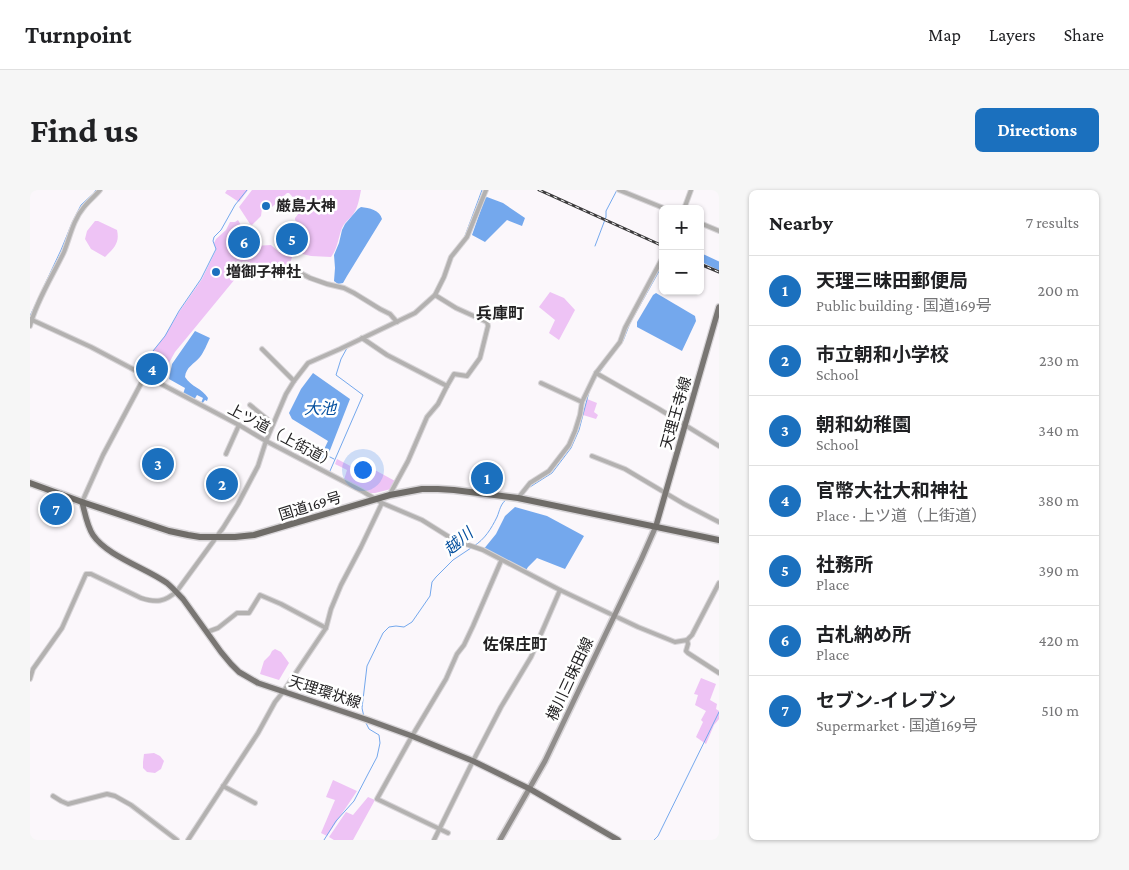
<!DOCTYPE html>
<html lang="en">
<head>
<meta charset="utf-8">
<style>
  body { margin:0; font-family:"Crimson Pro","Noto Sans JP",serif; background:#f6f6f6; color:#202124 }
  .controls { position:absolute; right:15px; top:15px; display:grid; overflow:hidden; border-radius:8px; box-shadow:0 1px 4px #0004 }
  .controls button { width:45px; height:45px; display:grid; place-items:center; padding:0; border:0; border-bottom:1px solid #e0e0e0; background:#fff; color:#202124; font:25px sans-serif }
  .you { position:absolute; left:332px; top:279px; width:18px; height:18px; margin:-12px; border:4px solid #fff; border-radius:50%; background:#1a73e8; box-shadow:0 0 0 8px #1a73e833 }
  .badge { display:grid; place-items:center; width:32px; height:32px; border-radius:50%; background:#1b70be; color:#fff; font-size:16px; font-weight:700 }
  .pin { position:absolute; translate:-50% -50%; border:2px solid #fff; box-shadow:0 1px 5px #0006 }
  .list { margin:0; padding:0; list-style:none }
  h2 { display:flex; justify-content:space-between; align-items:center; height:65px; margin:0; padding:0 20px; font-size:21px }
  h2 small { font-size:16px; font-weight:400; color:#757577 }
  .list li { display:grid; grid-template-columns:32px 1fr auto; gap:15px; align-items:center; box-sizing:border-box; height:70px; padding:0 20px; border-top:1px solid #e0e0e0 }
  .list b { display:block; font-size:19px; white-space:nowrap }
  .list p { margin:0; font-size:16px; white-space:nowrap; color:#757577 }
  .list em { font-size:16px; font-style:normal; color:#757577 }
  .map { position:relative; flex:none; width:689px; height:650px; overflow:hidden; border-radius:8px }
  header { display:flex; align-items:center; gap:30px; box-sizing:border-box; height:70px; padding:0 25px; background:#fff; border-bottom:1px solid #e0e0e0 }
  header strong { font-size:24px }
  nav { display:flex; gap:28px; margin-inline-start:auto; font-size:18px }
  .intro { display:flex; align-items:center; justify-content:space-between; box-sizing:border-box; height:120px; padding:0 30px }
  h1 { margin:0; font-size:35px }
  .button { padding:12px 22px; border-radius:8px; background:#1b70be; color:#fff; font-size:18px; font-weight:700 }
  main { display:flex; gap:30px; padding:0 30px }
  aside { flex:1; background:#fff; border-radius:8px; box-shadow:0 1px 4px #0004 }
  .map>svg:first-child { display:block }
  .green { fill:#eec3f5 }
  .water { fill:#74a8ed }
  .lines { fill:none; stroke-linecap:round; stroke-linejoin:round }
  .stream { stroke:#74a8ed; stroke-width:1 }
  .river { stroke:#74a8ed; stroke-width:8 }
  .minor-casing { stroke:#d8d5d8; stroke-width:6 }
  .secondary-casing { stroke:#d8d5d8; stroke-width:8 }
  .primary-casing { stroke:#d8d5d8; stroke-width:8 }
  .trunk-casing { stroke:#d8d5d8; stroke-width:9 }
  .minor { stroke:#b3b1b0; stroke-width:4 }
  .secondary { stroke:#918e8c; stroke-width:5 }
  .primary { stroke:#797673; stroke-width:5.5 }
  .trunk { stroke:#6f6c68; stroke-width:6 }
  .rail-casing { stroke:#3d3c3d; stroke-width:3 }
  .rail { stroke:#fff; stroke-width:1; stroke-dasharray:4; stroke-linecap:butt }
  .poi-dot { fill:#1b70be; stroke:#fff; stroke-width:2 }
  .labels { text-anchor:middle; stroke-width:5; stroke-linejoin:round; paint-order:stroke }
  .poi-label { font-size:15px; font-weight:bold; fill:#232223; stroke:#fff; text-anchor:start }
  .street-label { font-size:15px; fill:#232223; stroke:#fff }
  .neighbourhood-label { font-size:16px; font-weight:bold; fill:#232223; stroke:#fff }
  .water-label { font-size:16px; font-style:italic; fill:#034e9e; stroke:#fff }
</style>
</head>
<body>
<header>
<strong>Turnpoint</strong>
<nav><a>Map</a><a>Layers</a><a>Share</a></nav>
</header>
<div class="intro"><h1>Find us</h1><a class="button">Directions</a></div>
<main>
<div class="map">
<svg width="689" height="650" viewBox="0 0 689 650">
  <rect width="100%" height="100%" fill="#fbf7fb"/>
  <g class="green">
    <polygon points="197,0 218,0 209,12 195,3"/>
    <path d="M222,0H331C329,10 328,18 322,26C318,30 314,33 312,38C308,48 308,58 301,67L281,66L268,63L263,64L258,80L253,85L242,83L221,73L219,72L145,162L130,189L127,188L130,181L120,176L116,183L114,182L123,161L135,146L149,122L172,89L186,60L184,53L186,49L196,40L200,32H205L208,30L223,56L241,55L249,62L261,59L274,44V41L265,30V28L273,18L259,3H257L242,17L236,13L232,18L231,26L222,35L220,34L209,17Z"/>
    <path d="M65,31H68L87,40C90,53 84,58 75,67L61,59L55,49L57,41Z"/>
    <polygon points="520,102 534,108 545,120 529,150 519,143 525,130 509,117"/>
    <polygon points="557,209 567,213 564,222 568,225 566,229 553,225"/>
    <polygon points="307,269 328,280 332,273 365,291 361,299 345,303 339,303 314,290 317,280 305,274"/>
    <polygon points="245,459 251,462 259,473 249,490 230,484 234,471 240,465 242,461"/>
    <polygon points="671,488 686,494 680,510 687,514 686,519 689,521 689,529 684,535 676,554 666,547 673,532 671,530 676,521 665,515 668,505 664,504"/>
    <polygon points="124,563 130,566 134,571 131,579 125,583 117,582 113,578 113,572 114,564"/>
    <polygon points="303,590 327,601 297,646 291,643 305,610 296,607"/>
    <polygon points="338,607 345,610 323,650 304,650 299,647 316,622 323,625"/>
  </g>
  <g class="water">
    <polygon points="457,7 473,13 495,28 492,36 477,30 455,52 442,45 455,8"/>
    <path d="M331,17C339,18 350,20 352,29L317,86L313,93L308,94L304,91L305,78L304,65L309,53L312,40L315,34L328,19Z"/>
    <polygon points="626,103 665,126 666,131 652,161 607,137 607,132 623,105"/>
    <path d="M165,141L180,148C177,154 174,162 170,167C164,174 156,177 155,187C161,197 172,198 178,208L177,211L175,210L172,214L171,213L173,208L167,205L164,210L153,204L155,198L139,189L142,174Z"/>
    <polygon points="283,183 320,209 295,273 289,270 298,251 262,229 259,223 271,199"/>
    <polygon points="485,317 517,326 554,346 535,379 507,368 498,377 495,382 453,360 466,344 475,326"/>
  </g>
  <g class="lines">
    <g class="stream">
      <polyline points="435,46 452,0"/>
      <polyline points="565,56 576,27 576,21 587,0"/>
      <polyline points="0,126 31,60 42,33 51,15 64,3 66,0"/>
      <polyline points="113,182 123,161 135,146 149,121 171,89 186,59 183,51 184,47 191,40 205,15 217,0"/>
      <polyline points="562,194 578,170 593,151 600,133 633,74"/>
      <polyline points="296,265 304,269"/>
      <polyline points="300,281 333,205 306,185 311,169 317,158"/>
      <polyline points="500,297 522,283 541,258 549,240 559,202"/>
      <path d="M444,356C455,349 461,339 467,327C470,320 470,314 477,309"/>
      <polyline points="334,527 332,518 337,476 353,443 359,437 366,436 374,437 382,432 400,406 402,392 406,387 423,370 441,358"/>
      <polyline points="294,650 306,631 324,611 338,584 347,567 350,553 349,545 339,539 335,531"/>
      <polyline points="624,650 628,646 689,522"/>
    </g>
    <polyline class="river" points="670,67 689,76"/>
    <g class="minor-casing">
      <g id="minor">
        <polyline points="589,0 636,19"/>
        <polyline points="654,19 661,0"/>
        <polyline points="670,33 689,41"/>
        <path d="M238,78C248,84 249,84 259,77L280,88L297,94L314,98L324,103L350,119L360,124L367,132"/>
        <polyline points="0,129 61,157 209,235 236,251 332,301 352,313 392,330 424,350 453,360 530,400 608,437 645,452 657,450 658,454 656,461 658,463 689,483"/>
        <path d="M0,136C6,112 23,85 34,62C40,47 43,30 54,17C59,11 65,6 70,0"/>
        <polyline points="332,148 357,165 417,196"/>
        <polyline points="232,159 264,191"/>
        <polyline points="566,183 629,219 689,256"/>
        <polyline points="511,193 552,212"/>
        <polyline points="220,215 243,234"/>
        <polyline points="196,264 209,235"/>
        <polyline points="562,266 595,279 654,314 689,332"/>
        <polyline points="360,304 378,271 397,227 408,214 417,196 424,184 437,186 450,168 458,136 457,132 426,118 405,105"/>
        <polyline points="488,308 500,293 519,281 539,255 545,241 550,225 552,212 566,183 590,152 595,138 633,67"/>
        <polyline points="52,312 73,265 115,186"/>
        <polyline points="177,442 188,438 207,423 219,423 230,405 251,414 296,438"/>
        <polyline points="657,450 662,445 689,393"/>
        <path d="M0,489L3,479L32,438L56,384H61L111,408C126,413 135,412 147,401L193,338L208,314L228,276L236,251L256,204L264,191L278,173L310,159L385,123L405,105L414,87L421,67L437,47L456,0"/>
        <polyline points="193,596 225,613"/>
        <polyline points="23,606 31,611 38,614 77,604 85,606 101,615 147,650"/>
        <polyline points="418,643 347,609 382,546 416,489 427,464 434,455 443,436 471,371"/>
        <polyline points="158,650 228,543 245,512 253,502 296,438 301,419 311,395 331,357 352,313"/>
        <polyline points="404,650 443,571 471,517 501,467 530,400"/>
      </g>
    </g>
    <g class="secondary-casing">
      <polyline id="secondary" points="470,650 515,571 611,370 626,336"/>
    </g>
    <g class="primary-casing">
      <g id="primary">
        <path d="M52,312C55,323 57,336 63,345C77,366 116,378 137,393C143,398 148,404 153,409L191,462L201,474L209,482L228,493L338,530L382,546L443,571L500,599L588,650"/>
        <polyline points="626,336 689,117"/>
      </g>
    </g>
    <g class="trunk-casing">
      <polyline id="trunk" points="0,293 52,312 139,341 158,345 170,347 205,347 224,345 360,305 392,299 408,299 424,300 488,308 689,350"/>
    </g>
    <use href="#minor" class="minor"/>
    <use href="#secondary" class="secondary"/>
    <use href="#primary" class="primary"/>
    <use href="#trunk" class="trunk"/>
    <g class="rail-casing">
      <g id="rail">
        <polyline points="509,0 633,56"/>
        <polyline points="670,74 689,82"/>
      </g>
    </g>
    <use href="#rail" class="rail"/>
  </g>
  <g class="poi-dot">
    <circle cx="236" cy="16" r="5"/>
    <circle cx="186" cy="82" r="5"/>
  </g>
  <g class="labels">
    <g class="poi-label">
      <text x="246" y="21">厳島大神</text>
      <text x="196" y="87">増御子神社</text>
    </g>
    <g class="street-label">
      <text transform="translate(646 223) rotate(-74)" y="5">天理王寺線</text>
      <text transform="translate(252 246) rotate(28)" y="5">上ツ道（上街道）</text>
      <text transform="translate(280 316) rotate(-17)" y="5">国道169号</text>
      <text transform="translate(540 489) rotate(-65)" y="5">横川三昧田線</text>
      <text transform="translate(295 502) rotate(18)" y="5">天理環状線</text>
    </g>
    <g class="neighbourhood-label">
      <text x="470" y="129">兵庫町</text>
      <text x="485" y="460">佐保庄町</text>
    </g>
    <g class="water-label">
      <text x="290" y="224">大池</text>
      <text transform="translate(428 351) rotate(-40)" y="6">越川</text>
    </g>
  </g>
</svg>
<div class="controls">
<button>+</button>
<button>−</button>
</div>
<div class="you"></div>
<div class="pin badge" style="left:457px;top:288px">1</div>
<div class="pin badge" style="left:192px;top:294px">2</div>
<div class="pin badge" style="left:128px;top:274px">3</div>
<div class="pin badge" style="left:122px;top:179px">4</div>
<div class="pin badge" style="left:262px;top:49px">5</div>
<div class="pin badge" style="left:214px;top:52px">6</div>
<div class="pin badge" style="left:26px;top:319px">7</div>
</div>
<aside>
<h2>Nearby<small>7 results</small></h2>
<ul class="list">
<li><span class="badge">1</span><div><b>天理三昧田郵便局</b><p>Public building · 国道169号</p></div><em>200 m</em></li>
<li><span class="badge">2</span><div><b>市立朝和小学校</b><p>School</p></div><em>230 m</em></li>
<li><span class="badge">3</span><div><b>朝和幼稚園</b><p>School</p></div><em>340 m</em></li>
<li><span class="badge">4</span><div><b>官幣大社大和神社</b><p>Place · 上ツ道（上街道）</p></div><em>380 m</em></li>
<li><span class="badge">5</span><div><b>社務所</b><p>Place</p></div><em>390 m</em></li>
<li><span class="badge">6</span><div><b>古札納め所</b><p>Place</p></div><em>420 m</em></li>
<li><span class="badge">7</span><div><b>セブン-イレブン</b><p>Supermarket · 国道169号</p></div><em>510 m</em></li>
</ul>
</aside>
</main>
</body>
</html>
